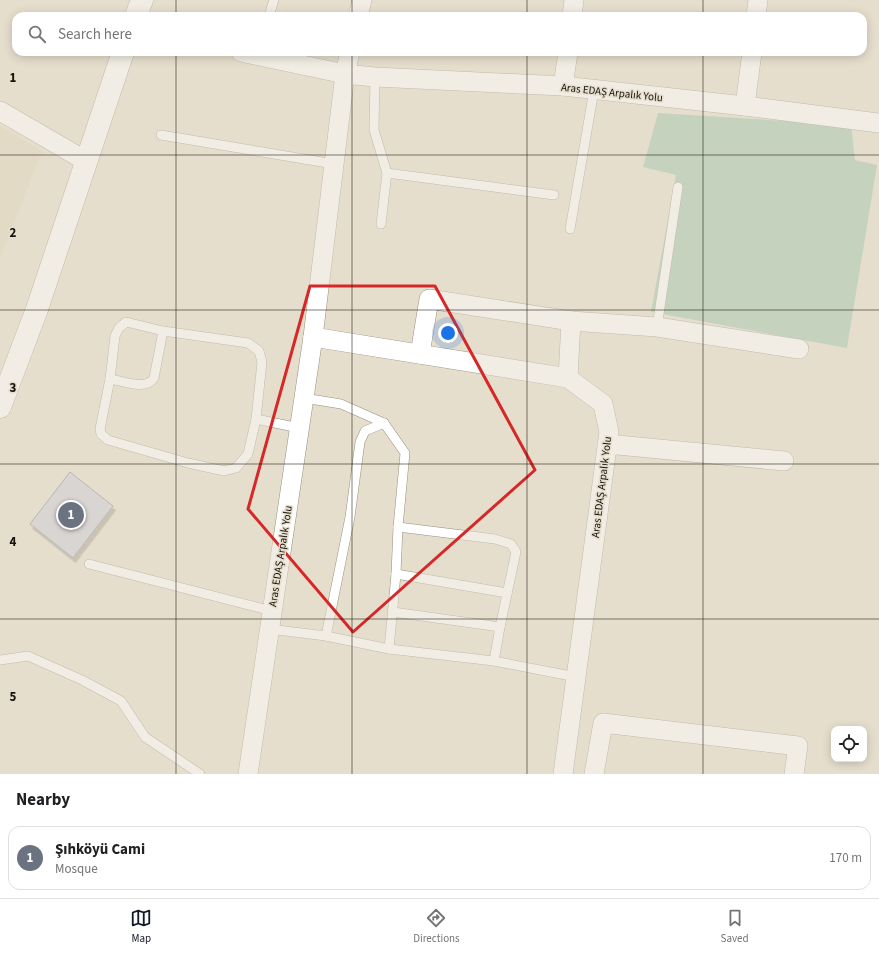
<!DOCTYPE html>
<html lang="en">
<head>
<meta charset="utf-8">
<style>
  body { margin:0; font-family:"Source Sans 3",sans-serif; background:#f6f6f6; color:#202124 }
  .controls { position:absolute; right:12px; bottom:12px; display:grid; overflow:hidden; border-radius:8px; box-shadow:0 2px 10px #0003 }
  .controls button { width:36px; height:36px; display:grid; place-items:center; padding:0; border:0; border-bottom:1px solid #e0e0e0; background:#fff; color:#202124; font:20px sans-serif }
  .you { position:absolute; left:448px; top:333px; width:14px; height:14px; margin:-10px; border:3px solid #fff; border-radius:50%; background:#1a73e8; box-shadow:0 0 0 6px #1a73e833 }
  .badge { display:grid; place-items:center; width:26px; height:26px; border-radius:50%; background:#111827; color:#fff; font-size:13px; font-weight:700 }
  .pin { position:absolute; translate:-50% -50%; border:2px solid #fff; box-shadow:0 1px 4px #0006 }
  .list { margin:0; padding:0; list-style:none }
  h2 { display:flex; justify-content:space-between; align-items:center; height:52px; margin:0; padding:0 16px; font-size:17px }
  h2 small { font-size:13px; font-weight:400; color:#757577 }
  .list li { display:grid; grid-template-columns:26px 1fr auto; gap:12px; align-items:center; box-sizing:border-box; height:64px; margin:0 8px 8px; padding:0 8px; border:1px solid #e0e0e0; border-radius:12px }
  .list b { display:block; font-size:15px; white-space:nowrap }
  .list p { margin:0; font-size:13px; white-space:nowrap; color:#757577 }
  .list em { font-size:13px; font-style:normal; color:#757577 }
  .icon { flex:none; width:22px; height:22px; fill:none; stroke:currentColor; stroke-width:2; stroke-linecap:round; stroke-linejoin:round }
  .map { position:relative; flex:none; width:879px; height:774px; overflow:hidden }
  .search { position:absolute; background:#fff; box-shadow:0 2px 10px #0003; left:12px; right:12px; top:12px; height:44px; display:flex; align-items:center; gap:10px; box-sizing:border-box; padding:0 14px; border-radius:12px; color:#757577; font-size:15px }
  .sheet { height:124px; background:#fff }
  nav { display:flex; justify-content:space-around; align-items:center; box-sizing:border-box; height:56px; border-top:1px solid #e0e0e0; background:#fff; font-size:11px; color:#757577 }
  nav a { display:grid; justify-items:center; gap:2px }
  nav .on { color:#111827 }
  .map>svg:first-child { display:block }
  .built { fill:#e0d5bd }
  .green { fill:#9ec4ac }
  .building { fill:#c9c9da; stroke:#848495; filter:url(#shadow) }
  .lines { fill:none; stroke-linecap:round; stroke-linejoin:round }
  .lane-casing { stroke:#968f7f; stroke-width:10 }
  .street-casing { stroke:#968f7f; stroke-width:20 }
  .secondary-casing { stroke:#968f7f; stroke-width:23 }
  .lane { stroke:#fff; stroke-width:9 }
  .street { stroke:#fff; stroke-width:19 }
  .secondary { stroke:#fff; stroke-width:22 }
  .marked { fill:none; stroke:#d62828; stroke-width:3; stroke-linejoin:round }
  .grid { fill:none; stroke:#15120c; stroke-width:1; stroke-opacity:0.55 }
  .labels { text-anchor:middle; stroke-width:3; stroke-linejoin:round; paint-order:stroke }
  .street-label { font-size:11px; fill:#15120c; stroke:#e6decd }
  .grid-label { font-size:13px; text-anchor:middle; font-weight:bold; fill:#15120c; stroke:#e6decd; stroke-width:3; stroke-linejoin:round; paint-order:stroke }
</style>
</head>
<body>
<div class="map">
<svg width="879" height="774" viewBox="0 0 879 774">
  <defs>
    <filter id="shadow"><feDropShadow dx="2.5" dy="4.5" stdDeviation="0" flood-color="#0004"/></filter>
  </defs>
  <rect width="100%" height="100%" fill="#e6decd"/>
  <polygon class="built" points="0,126 42,151 0,259"/>
  <polygon class="green" points="658,113 851,125 855,160 877,165 847,348 651,312 676,175 643,167"/>
  <polygon class="building" points="70,472 113,506 73,558 30,524"/>
  <g class="lines">
    <g class="lane-casing">
      <g id="lane">
        <polyline points="269,16 274,0"/>
        <polyline points="375,77 374,130 387,173 381,224"/>
        <polyline points="161,135 334,164"/>
        <polyline points="387,173 554,195"/>
        <polyline points="570,229 594,90"/>
        <polygon points="126,322 163,331 248,343 259,351 262,362 256,419 248,454 236,468 224,471 188,463 108,440 101,434 100,429 110,379 115,336 119,328"/>
        <polyline points="657,327 678,187"/>
        <path d="M110,379C123,381 146,391 154,378L163,331"/>
        <polyline points="304,398 341,404 384,423 405,453 398,527 396,574 389,649"/>
        <polyline points="256,419 299,428"/>
        <polyline points="398,527 495,539 511,544 516,552 500,627 494,661"/>
        <polyline points="89,564 272,611"/>
        <polyline points="396,574 507,593"/>
        <polyline points="393,612 500,627"/>
        <polyline points="269,629 326,636 389,649 494,661 576,677"/>
        <polyline points="326,636 350,517 360,442 365,431 384,423"/>
        <polyline points="0,660 28,656 82,680 121,701 145,737 200,774"/>
      </g>
    </g>
    <g class="street-casing">
      <g id="street">
        <polyline points="358,16 362,0"/>
        <polyline points="572,16 574,0"/>
        <polyline points="756,16 758,0"/>
        <polyline points="241,52 345,74 350,52"/>
        <polyline points="563,86 568,52"/>
        <polyline points="745,106 752,52"/>
        <polyline points="0,111 86,161"/>
        <polyline points="313,337 568,378 603,404 609,432 563,774"/>
        <polyline points="420,354 429,299 571,321"/>
        <polyline points="568,378 571,321 657,327 799,349"/>
        <polyline points="607,444 784,461"/>
        <polyline points="248,774 313,337 345,74 375,77 563,86 745,106 879,123"/>
        <polyline points="594,774 603,723 798,746 794,774"/>
      </g>
    </g>
    <g class="secondary-casing">
      <g id="secondary">
        <polyline points="136,16 142,0"/>
        <polyline points="0,407 37,309 123,52"/>
      </g>
    </g>
    <use href="#lane" class="lane"/>
    <use href="#street" class="street"/>
    <use href="#secondary" class="secondary"/>
  </g>
  <path d="M0 0H879V774H0ZM310,286H435L535,470L353,632L248,509Z" fill="#e6decd" fill-opacity=".55" fill-rule="evenodd"/>
  <path class="marked" d="M310,286H435L535,470L353,632L248,509Z"/>
  <path class="grid" d="M176,0V16M352,0V16M527,0V16M703,0V16M176,52V774M352,52V774M527,52V774M703,52V774M0,155H879M0,310H879M0,464H879M0,619H879"/>
  <g class="labels">
    <g class="street-label">
      <text transform="translate(612 92) rotate(6)" y="4">Aras EDAŞ Arpalık Yolu</text>
      <text transform="translate(601 487) rotate(-83)" y="4">Aras EDAŞ Arpalık Yolu</text>
      <text transform="translate(280 556) rotate(-81)" y="4">Aras EDAŞ Arpalık Yolu</text>
    </g>
  </g>
  <g class="grid-label">
    <text x="13" y="82">1</text>
    <text x="13" y="237">2</text>
    <text x="13" y="392">3</text>
    <text x="13" y="546">4</text>
    <text x="13" y="701">5</text>
  </g>
</svg>
<div class="controls">
<button><svg class="icon" aria-label="locate" viewBox="0 0 24 24"><circle cx="12" cy="12" r="6"/><path d="M12 2v4M12 18v4M2 12h4M18 12h4"/></svg></button>
</div>
<div class="you"></div>
<div class="pin badge" style="left:71px;top:515px;background:#6b7280">1</div>
<div class="search"><svg class="icon" aria-label="search" viewBox="0 0 24 24"><circle cx="10" cy="10" r="6"/><path d="M15 15l6 6"/></svg>Search here</div>
</div>
<section class="sheet">
<h2>Nearby<small></small></h2>
<ul class="list">
<li><span class="badge" style="background:#6b7280">1</span><div><b>Şıhköyü Cami</b><p>Mosque</p></div><em>170 m</em></li>
</ul>
</section>
<nav>
<a class="on"><svg class="icon" aria-label="map" viewBox="0 0 24 24"><path d="M3 6l6-2 6 2 6-2v14l-6 2-6-2-6 2zM9 4v14M15 6v14"/></svg>Map</a>
<a><svg class="icon" aria-label="directions" viewBox="0 0 24 24"><path d="M12 3l9 9-9 9-9-9zM9 14v-3h6M13 9l2 2-2 2"/></svg>Directions</a>
<a><svg class="icon" aria-label="saved" viewBox="0 0 24 24"><path d="M7 4h10v16l-5-4-5 4z"/></svg>Saved</a>
</nav>
</body>
</html>
